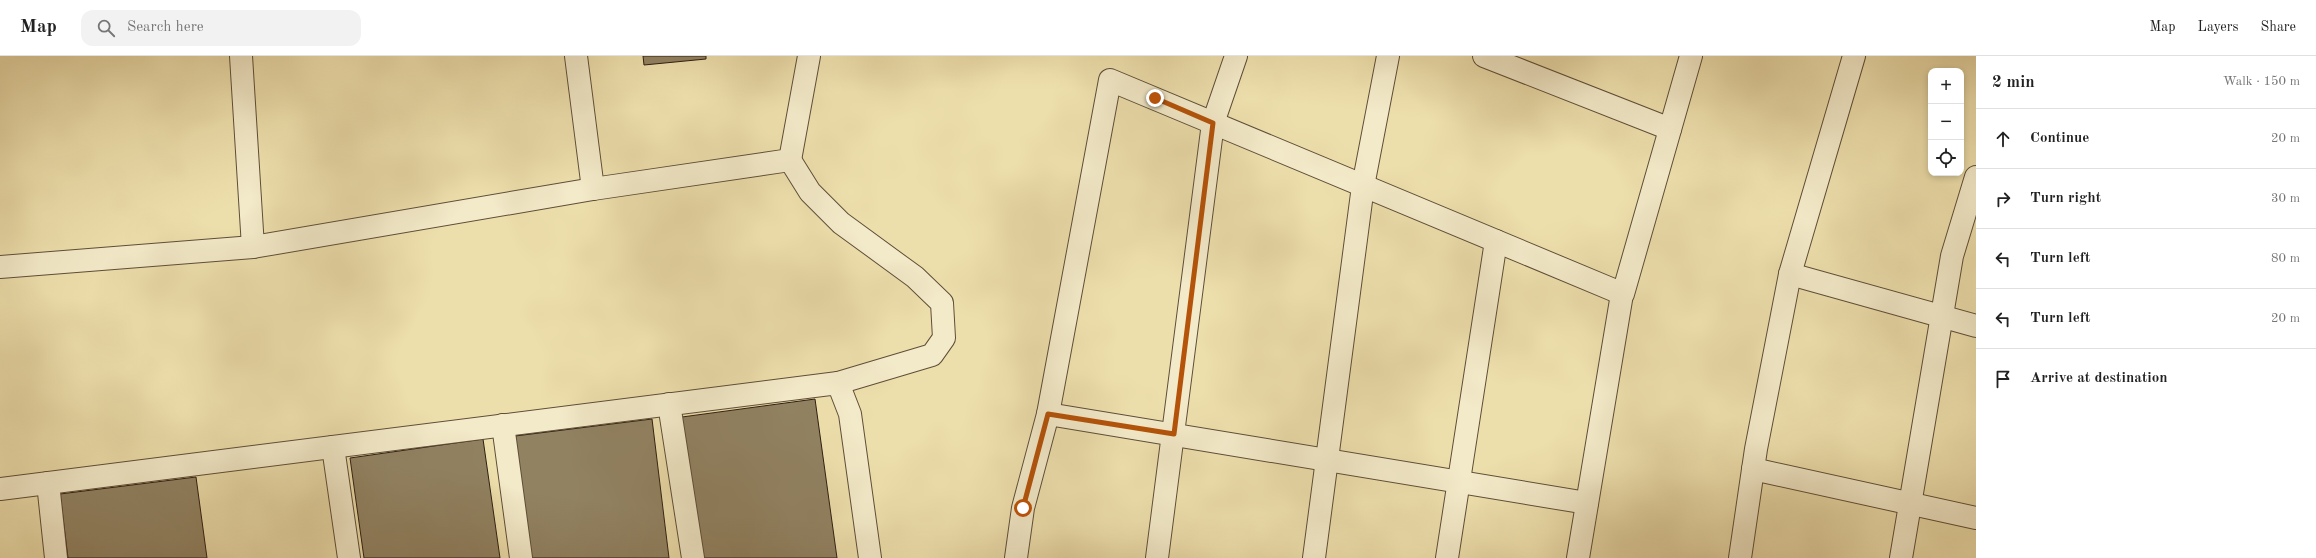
<!DOCTYPE html>
<html lang="en">
<head>
<meta charset="utf-8">
<style>
  body { margin:0; font-family:"Old Standard TT",serif; background:#f2f2f2; color:#222 }
  .controls { position:absolute; right:12px; top:12px; display:grid; overflow:hidden; border-radius:8px; box-shadow:0 2px 6px #0003 }
  .controls button { width:36px; height:36px; display:grid; place-items:center; padding:0; border:0; border-bottom:1px solid #e0e0e0; background:#fff; color:#222; font:20px sans-serif }
  .stop { position:absolute; width:12px; height:12px; margin:-9px; border:3px solid #b45309; border-radius:50%; background:#fff }
  .stop.end { background:#b45309; border-color:#fff; box-shadow:0 1px 4px #0008 }
  .list { margin:0; padding:0; list-style:none }
  h2 { display:flex; justify-content:space-between; align-items:center; height:52px; margin:0; padding:0 16px; font-size:17px }
  h2 small { font-size:13px; font-weight:400; color:#767676 }
  .list li { display:grid; grid-template-columns:26px 1fr auto; gap:12px; align-items:center; box-sizing:border-box; height:60px; padding:0 16px; border-top:1px solid #e0e0e0 }
  .list b { display:block; font-size:15px; white-space:nowrap }
  .list em { font-size:13px; font-style:normal; color:#767676 }
  .icon { flex:none; width:22px; height:22px; fill:none; stroke:currentColor; stroke-width:2; stroke-linecap:round; stroke-linejoin:round }
  .map { position:relative; flex:none; width:1976px; height:502px; overflow:hidden }
  header { display:flex; align-items:center; gap:24px; box-sizing:border-box; height:56px; padding:0 20px; background:#fff; border-bottom:1px solid #e0e0e0 }
  header strong { font-size:19px }
  nav { display:flex; gap:22px; margin-inline-start:auto; font-size:14px }
  .search { width:280px; height:36px; background:#f2f2f2; display:flex; align-items:center; gap:10px; box-sizing:border-box; padding:0 14px; border-radius:12px; color:#767676; font-size:15px }
  main { display:flex }
  aside { flex:1; background:#fff }
  .map>svg:first-child { display:block }
  .building { fill:#918262; stroke:#2e1e12 }
  .lines { fill:none; stroke-linecap:round; stroke-linejoin:round }
  .minor-casing { stroke:#5e4e38; stroke-width:24 }
  .minor { stroke:#f3eac9; stroke-width:22 }
  .route { stroke:#b45309; stroke-width:5 }
</style>
</head>
<body>
<header>
<strong>Map</strong>
<div class="search"><svg class="icon" aria-label="search" viewBox="0 0 24 24"><circle cx="10" cy="10" r="6"/><path d="M15 15l6 6"/></svg>Search here</div>
<nav><a>Map</a><a>Layers</a><a>Share</a></nav>
</header>
<main>
<div class="map">
<svg width="1976" height="502" viewBox="0 0 1976 502">
  <rect width="100%" height="100%" fill="#eddfac"/>
  <filter id="stains"><feTurbulence type="fractalNoise" baseFrequency=".005" numOctaves="4"/><feColorMatrix values="0 0 0 0 .2 0 0 0 0 .09 0 0 0 0 .02 0 0 0 .5 -.17"/></filter>
  <radialGradient id="worn" r=".72"><stop offset=".6" stop-color="#630" stop-opacity="0"/><stop offset="1" stop-color="#630" stop-opacity=".3"/></radialGradient>
  <g class="building">
    <polygon points="643,0 706,0 706,3 644,9"/>
    <polygon points="815,343 837,502 701,502 682,361"/>
    <polygon points="652,363 669,502 531,502 515,380"/>
    <polygon points="483,383 500,502 364,502 350,402"/>
    <polygon points="196,421 207,502 68,502 60,438"/>
  </g>
  <g class="lines">
    <g class="minor-casing">
      <g id="minor">
        <polyline points="241,0 253,191"/>
        <polyline points="576,0 593,133"/>
        <polyline points="1484,0 1670,73"/>
        <polyline points="790,104 810,136 841,167 915,221 942,247 944,282 932,299 838,327"/>
        <polyline points="0,211 253,191 593,133 790,104 809,0"/>
        <polyline points="1790,218 1976,270"/>
        <polyline points="669,348 693,502"/>
        <polyline points="1048,358 1587,447"/>
        <polyline points="503,369 521,502"/>
        <polyline points="333,391 349,502"/>
        <polyline points="1753,413 1976,462"/>
        <polyline points="48,427 56,502"/>
        <polyline points="0,433 838,327 850,358 870,502"/>
        <polyline points="1016,502 1023,452 1048,358 1110,24 1623,238 1691,0"/>
        <polyline points="1157,502 1213,67 1236,0"/>
        <polyline points="1314,502 1363,130 1388,0"/>
        <polyline points="1447,502 1496,185"/>
        <polyline points="1578,502 1622,238"/>
        <polyline points="1740,502 1756,393 1790,218 1854,0"/>
        <polyline points="1901,502 1952,200 1976,121"/>
      </g>
    </g>
    <use href="#minor" class="minor"/>
  </g>
  <g class="lines">
    <polyline class="route" points="1023,452 1048,358 1174,378 1213,67 1155,42"/>
  </g>
  <rect width="100%" height="100%" filter="url(#stains)"/>
  <rect width="100%" height="100%" fill="url(#worn)"/>
</svg>
<div class="controls">
<button>+</button>
<button>−</button>
<button><svg class="icon" aria-label="locate" viewBox="0 0 24 24"><circle cx="12" cy="12" r="6"/><path d="M12 2v4M12 18v4M2 12h4M18 12h4"/></svg></button>
</div>
<div class="stop" style="left:1023px;top:452px"></div>
<div class="stop end" style="left:1155px;top:42px"></div>
</div>
<aside>
<h2>2 min<small>Walk · 150 m</small></h2>
<ul class="list">
<li><svg class="icon" aria-label="ahead" viewBox="0 0 24 24"><path d="M12 20V5M6 11l6-6 6 6"/></svg><div><b>Continue</b></div><em>20 m</em></li>
<li><svg class="icon" aria-label="right" viewBox="0 0 24 24"><path d="M7 20v-9h11M14 6l5 5-5 5"/></svg><div><b>Turn right</b></div><em>30 m</em></li>
<li><svg class="icon" aria-label="left" viewBox="0 0 24 24"><path d="M17 20v-9H6M10 6l-5 5 5 5"/></svg><div><b>Turn left</b></div><em>80 m</em></li>
<li><svg class="icon" aria-label="left" viewBox="0 0 24 24"><path d="M17 20v-9H6M10 6l-5 5 5 5"/></svg><div><b>Turn left</b></div><em>20 m</em></li>
<li><svg class="icon" aria-label="arrive" viewBox="0 0 24 24"><path d="M6 21V4h12l-3 4 3 4H6"/></svg><div><b>Arrive at destination</b></div></li>
</ul>
</aside>
</main>
</body>
</html>
